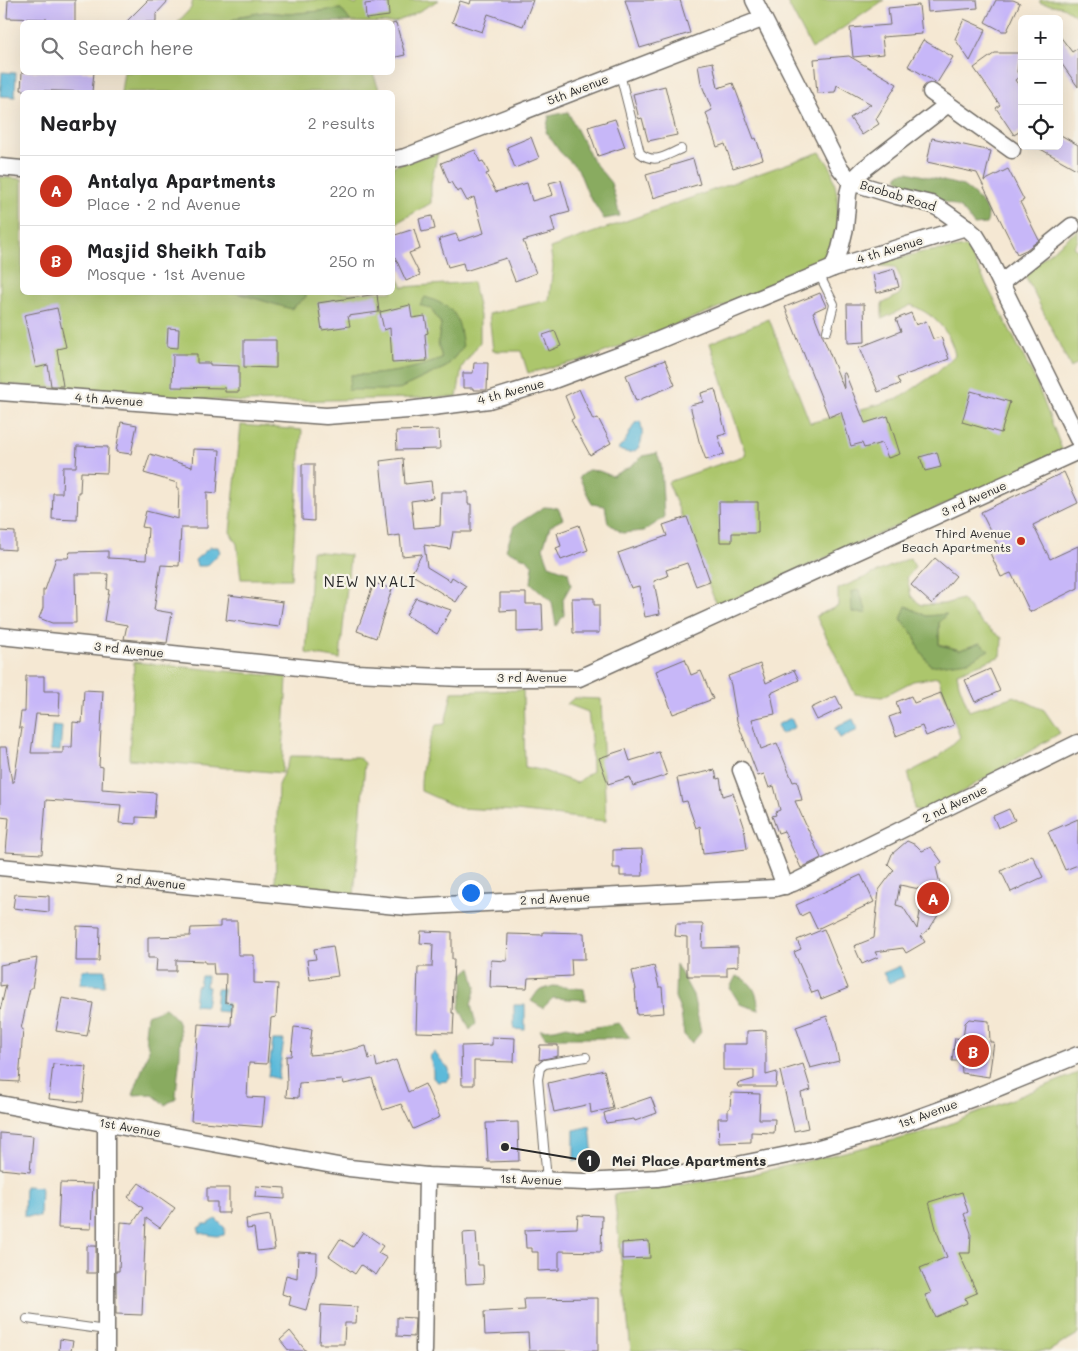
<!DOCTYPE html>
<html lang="en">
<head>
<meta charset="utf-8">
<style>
  body { margin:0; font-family:Mali,sans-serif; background:#f6f6f6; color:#202124 }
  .controls { position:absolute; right:15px; top:15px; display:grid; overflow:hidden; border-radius:8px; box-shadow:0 5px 20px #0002 }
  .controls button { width:45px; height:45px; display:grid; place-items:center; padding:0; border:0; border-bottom:1px solid #e0e0e0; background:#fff; color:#202124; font:25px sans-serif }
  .you { position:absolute; left:470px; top:892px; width:18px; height:18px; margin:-12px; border:4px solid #fff; border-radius:50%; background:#1a73e8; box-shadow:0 0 0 8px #1a73e833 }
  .badge { display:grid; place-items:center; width:32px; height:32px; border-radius:50%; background:#c8321e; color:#fff; font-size:16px; font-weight:700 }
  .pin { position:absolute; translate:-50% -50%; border:2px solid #fff; box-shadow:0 1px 5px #0006 }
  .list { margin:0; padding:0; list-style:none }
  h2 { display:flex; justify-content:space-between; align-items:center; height:65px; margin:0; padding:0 20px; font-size:21px }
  h2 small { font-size:16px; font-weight:400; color:#757577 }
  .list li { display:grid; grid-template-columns:32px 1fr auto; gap:15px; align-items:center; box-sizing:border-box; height:70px; padding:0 20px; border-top:1px solid #e0e0e0 }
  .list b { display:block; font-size:19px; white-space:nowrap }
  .list p { margin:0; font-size:16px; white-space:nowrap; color:#757577 }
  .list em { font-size:16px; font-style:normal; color:#757577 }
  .icon { flex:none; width:28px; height:28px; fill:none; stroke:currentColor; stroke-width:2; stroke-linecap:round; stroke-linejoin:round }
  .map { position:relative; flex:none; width:1078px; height:1351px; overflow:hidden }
  .search { position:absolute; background:#fff; box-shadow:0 5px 20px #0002; left:20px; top:20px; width:375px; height:55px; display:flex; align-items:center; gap:12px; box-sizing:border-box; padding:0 18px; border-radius:8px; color:#757577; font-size:19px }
  .panel { position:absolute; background:#fff; box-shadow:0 5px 20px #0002; left:20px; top:90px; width:375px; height:205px; border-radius:8px }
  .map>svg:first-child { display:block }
  .green { fill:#acc66c; stroke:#6c784c; fill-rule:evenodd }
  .forest { fill:#89ab60; stroke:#5a6b46 }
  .water { fill:#5cbada; stroke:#447282 }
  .building { fill:#c7b7f8; fill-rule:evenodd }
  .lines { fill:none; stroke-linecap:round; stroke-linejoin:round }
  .service-casing { stroke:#726d66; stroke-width:10 }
  .minor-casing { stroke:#726d66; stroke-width:19 }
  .service { stroke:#fff; stroke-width:8 }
  .minor { stroke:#fff; stroke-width:16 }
  .poi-dot { fill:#c8321e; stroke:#f7f3e8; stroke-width:2 }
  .labels { text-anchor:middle; stroke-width:4.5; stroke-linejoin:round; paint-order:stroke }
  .street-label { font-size:12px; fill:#2b2b2b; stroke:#f7f3e8 }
  .poi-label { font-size:12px; fill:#2b2b2b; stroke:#f7f3e8; text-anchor:end }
  .quarter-label { font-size:15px; letter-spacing:1px; fill:#2b2b2b; stroke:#f7f3e8 }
  .leader { fill:none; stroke:#2b2b2b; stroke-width:2 }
  .callout-dot { fill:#2b2b2b; stroke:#f7f3e8; stroke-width:2 }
  .mark-label { font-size:15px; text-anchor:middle; font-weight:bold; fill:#fff }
  .callout-label { font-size:14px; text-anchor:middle; font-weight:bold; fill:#2b2b2b; stroke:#f7f3e8; stroke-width:4.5; stroke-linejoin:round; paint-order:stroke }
</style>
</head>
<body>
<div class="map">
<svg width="1078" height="1351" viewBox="0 0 1078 1351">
  <rect width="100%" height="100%" fill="#f7f3e8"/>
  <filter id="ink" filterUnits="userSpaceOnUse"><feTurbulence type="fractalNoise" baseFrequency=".02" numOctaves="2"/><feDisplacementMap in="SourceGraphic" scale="10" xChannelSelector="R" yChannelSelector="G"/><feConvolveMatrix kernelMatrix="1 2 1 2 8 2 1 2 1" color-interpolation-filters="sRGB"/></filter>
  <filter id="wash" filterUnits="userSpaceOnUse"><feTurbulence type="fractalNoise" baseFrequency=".0096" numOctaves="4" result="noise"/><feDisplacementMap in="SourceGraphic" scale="20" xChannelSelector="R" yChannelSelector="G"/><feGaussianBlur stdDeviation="1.12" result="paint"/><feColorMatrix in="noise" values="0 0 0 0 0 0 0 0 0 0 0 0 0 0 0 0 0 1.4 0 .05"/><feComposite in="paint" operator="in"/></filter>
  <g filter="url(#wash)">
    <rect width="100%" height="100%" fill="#f5e8d3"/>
    <g class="green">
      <polygon points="193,0 346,0 356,5 359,0 439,0 414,14 393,23 351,22 341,9 289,14 265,12 241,16 228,22 178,22 191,8"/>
      <polygon points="786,0 884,0 812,49"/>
      <polygon points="1040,0 1078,0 1078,17 1063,7 1040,3"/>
      <polygon points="124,72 373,73 380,92 121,92"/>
      <polygon points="820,152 831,168 837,194 838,229 824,262 762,291 587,359 528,373 521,351 493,351 489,314 549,300 553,266 550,248"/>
      <polygon points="438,153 431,183 431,203 393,225 393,166"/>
      <path d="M0,177L22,179V292H175L178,294L179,292L237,293L291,308L305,297L306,293L392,292L393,269L403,287L473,282L480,316V342L462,367L457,397L244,402L0,384ZM431,309L463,347L446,367L397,390L351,375C385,375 411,371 442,359L438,342L441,324Z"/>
      <polygon points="1078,230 1078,241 1073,247 1078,251 1078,362 1071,368 1024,273"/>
      <path d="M967,247L1035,379L1063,452L717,606L668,482L746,455L710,343L769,319L810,423L898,399L938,372L955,355C950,331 934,314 911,305L882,319V304L900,294L901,279L895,267L872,265L923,252Z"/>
      <polygon points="241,425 302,430 291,579 241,579 237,544 230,532"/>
      <polygon points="312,551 350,555 340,659 306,653"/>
      <path d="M910,558L915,567L907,578L911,596L921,605L944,604L962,599L980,622L1002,638L1001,656L957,673L959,684L969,711L1014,696L1044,710L1060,733L927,813L914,809L912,786L908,773L939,757L960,737L938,677L913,681L882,697L855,694L816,616L838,606V589ZM906,606L926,616L946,615L939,622V644L960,650L980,643L931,666L919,649Z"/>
      <polygon points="134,662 287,677 282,773 129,759"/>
      <path d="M523,690L525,767L541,770L577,783L592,771L591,737L588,712L567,704L574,698L601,699L606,821L516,811L459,808L421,791C420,768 427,746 436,725L445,724L452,692Z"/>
      <polygon points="291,756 358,757 365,763 354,896 275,886 278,785"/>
      <polygon points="1078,1073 1078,1334 1049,1351 631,1351 614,1194 744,1176 932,1131"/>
    </g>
    <g class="forest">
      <polygon points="341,9 351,22 228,22 241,16 265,12 289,14"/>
      <polygon points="568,112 593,161 611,183 620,216 604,219 588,194 578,169 560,152 546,132 549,116"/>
      <path d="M908,172L963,186C973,193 994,210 986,224L974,225C970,220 966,213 961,209C950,201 936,200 924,196C914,193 904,185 897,178L900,173Z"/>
      <polygon points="237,293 306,293 306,297 291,309"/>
      <path d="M425,297C457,308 458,314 463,347L446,367L397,390H348L351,375C383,375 412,370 442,359L438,342L441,324L431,309L420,305Z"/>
      <polygon points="657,453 661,465 664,518 644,531 622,533 608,523 605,506 592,504 579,477 588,470 599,471 612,476 631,466 643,456"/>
      <polygon points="544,507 558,508 563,519 550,526 543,548 549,565 568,572 571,585 563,599 564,615 556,626 552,602 531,583 533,566 527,559 506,550 514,526"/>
      <polygon points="859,590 867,613 855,613 852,612 851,592"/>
      <polygon points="906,606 926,616 947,614 939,622 939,645 960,650 980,643 989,650 969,661 931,666 919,649 914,635 901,619"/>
      <polygon points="676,964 693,995 701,1032 692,1043 684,1035 681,1013 675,997"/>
      <polygon points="471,967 476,987 471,1005 476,1024 470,1030 459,1007 463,990 463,974"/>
      <path d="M736,976C754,982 757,993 759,1010L740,1004L730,988Z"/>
      <polygon points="553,986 584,989 586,1000 553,998 543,1008 531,1001 538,991"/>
      <path d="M165,1008C169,1011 173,1015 176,1019C186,1034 176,1079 176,1098L165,1105L152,1094L133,1095L149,1050L145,1034L147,1015Z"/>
      <polygon points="619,1023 630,1038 546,1038 540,1030 555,1029 567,1026 579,1030"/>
    </g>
    <g class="water">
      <polygon points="2,72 16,73 15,97 0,96"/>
      <path d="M640,421C646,438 640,461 618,449L624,443L635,423Z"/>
      <polygon points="210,547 218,547 220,552 207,566 197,566 195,560"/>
      <polygon points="791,718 795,727 781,734 777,725"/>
      <polygon points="853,719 858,730 840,738 835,728"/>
      <polygon points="52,726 62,727 60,751 50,750"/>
      <polygon points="900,966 904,977 889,983 883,973"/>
      <polygon points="82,970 105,970 105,986 80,984"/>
      <polygon points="201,976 207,976 206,987 209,987 206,1006 194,1005 196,986 199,985"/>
      <polygon points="217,989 223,989 222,1003 228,1004 227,1012 215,1011"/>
      <polygon points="514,1005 525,1005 525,1030 514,1029"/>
      <polygon points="273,1040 284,1040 278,1079 268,1076"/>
      <polygon points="434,1052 449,1069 450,1077 447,1081 438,1082 433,1078 433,1071 430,1056"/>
      <polygon points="590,1126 593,1159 574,1161 574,1130"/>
      <polygon points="25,1186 41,1187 40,1217 24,1216"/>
      <polygon points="216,1219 225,1228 224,1235 216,1236 200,1233 198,1228 204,1224 208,1224"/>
    </g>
    <g id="blocks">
      <g class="building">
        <polygon points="8,0 75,0 75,22 47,22 47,19 7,18"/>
        <polygon points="148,0 169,0 156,14 156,22 126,22"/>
        <polygon points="471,0 533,0 523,26 488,14 482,32 452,22 460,1 470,4"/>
        <polygon points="625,0 680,0 690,33 640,48"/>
        <polygon points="927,0 977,0 978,8 928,12"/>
        <polygon points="996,0 1013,0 1020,3 1007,31 1002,31 985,22"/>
        <polygon points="388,1 389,16 366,19 365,4"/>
        <polygon points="919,5 922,34 882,37 884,54 853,57 850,28 890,25 888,8"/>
        <polygon points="964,19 986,29 970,61 955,39"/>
        <polygon points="396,23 405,55 392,58 392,24"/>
        <polygon points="1059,35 1072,52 1078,48 1078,87 1059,60"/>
        <polygon points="923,40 953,57 937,83 908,66"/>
        <polygon points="995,53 1020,53 1017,72 1020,76 1015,80 1022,90 1022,130 1014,135 996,108 1000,105 974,68"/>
        <polygon points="849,56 897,84 876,119 879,124 862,135 850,118 871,104 837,85 835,92 817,93 814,59"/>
        <polygon points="713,62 718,88 733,83 754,139 756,138 763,159 733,168 725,144 717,147 706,113 712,110 701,83 698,65"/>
        <polygon points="22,72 94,72 92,92 21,90"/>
        <polygon points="665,86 677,135 648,141 642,118 639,119 633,94"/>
        <polygon points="615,119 625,147 598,156 588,127"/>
        <polygon points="1059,134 1078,145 1078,170 1035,146 1059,146"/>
        <polygon points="531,137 539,158 515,168 507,147"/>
        <polygon points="932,138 991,151 984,181 1008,169 1024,200 1020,202 1039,240 1026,250 1017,254 977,173 927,162"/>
        <polygon points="475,150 480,162 483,161 489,173 486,174 496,192 527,183 532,201 553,195 549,183 561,180 570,212 551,217 555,232 523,241 536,273 515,281 506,258 465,271 463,263 448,267 439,239 456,234 459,241 484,233 474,197 467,201 461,190 457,192 451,182 449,183 441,163"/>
        <polygon points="693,159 700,184 653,198 646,175 670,168 670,166"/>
        <polygon points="432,216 435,229 422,232 419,219"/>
        <polygon points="414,229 420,249 409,253 420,275 406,281 395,257 392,258 392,236"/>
        <polygon points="894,269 899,287 877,293 873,275"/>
        <polygon points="820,293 826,306 813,312 844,389 843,373 845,373 865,423 888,416 900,454 888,458 882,443 864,448 862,443 851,446 841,412 829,417 785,307"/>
        <polygon points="377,294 379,312 348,316 350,326 322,330 318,303"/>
        <polygon points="847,304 864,304 865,342 848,343"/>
        <polygon points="410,305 412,318 425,316 428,333 425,334 427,361 392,363 390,328 384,330 380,312"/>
        <polygon points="57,308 66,347 57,349 63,386 51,386 48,365 36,368 24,315"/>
        <polygon points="911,313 916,325 926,321 933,339 941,337 949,359 897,378 900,384 878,392 860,347 901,331 896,319"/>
        <polygon points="168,328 179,329 178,348 167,347"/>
        <polygon points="555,331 561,346 549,351 543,335"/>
        <polygon points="244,340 276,340 276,368 244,367"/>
        <polygon points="173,354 197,354 197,363 210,363 210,365 239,366 239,392 225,392 225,388 172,387"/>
        <polygon points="665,360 675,385 636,401 626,375"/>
        <polygon points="474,363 488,363 487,390 473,390 473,388 463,388 463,373 473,373"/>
        <polygon points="579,389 593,420 598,418 611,443 590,455 571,420 574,418 565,396"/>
        <polygon points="715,389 726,434 718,436 724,454 706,460 699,441 690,405 703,402 701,393"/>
        <polygon points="971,391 1010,402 1001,433 962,422"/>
        <polygon points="121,422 137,425 131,454 116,452"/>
        <polygon points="439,430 440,449 397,450 396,431"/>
        <polygon points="77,446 108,447 107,473 81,472 80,492 78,492 77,520 52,519 53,493 62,493 63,467 76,467"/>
        <polygon points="193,449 220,450 217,493 207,492 207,528 181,528 179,566 161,565 154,610 172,613 167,643 124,639 127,625 104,621 109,590 107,589 108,574 75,574 76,623 52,623 39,618 43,608 43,590 45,590 56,558 68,558 70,552 108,551 108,558 146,560 148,528 142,527 146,511 178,519 179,488 177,488 177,483 144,473 150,454 192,467"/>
        <polygon points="937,452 941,467 925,471 920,457"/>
        <polygon points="403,458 405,484 431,481 433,498 411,501 414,528 440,526 441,492 468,492 468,504 471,504 471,532 453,532 450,549 424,545 427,567 450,581 452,577 466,586 456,602 411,574 422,554 402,556 400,535 388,537 380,461"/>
        <polygon points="302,464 314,464 314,521 302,520"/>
        <polygon points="1064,472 1078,503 1033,525 1050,559 1078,546 1078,588 1030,612 1011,573 1001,577 990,553 999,548 981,512"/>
        <polygon points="719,502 758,502 758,533 732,533 732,542 720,542"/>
        <polygon points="687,517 710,581 696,586 687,563 666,570 668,576 654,581 660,614 645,617 639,586 631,588 618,553 667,536 663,525"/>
        <polygon points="579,525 588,550 561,560 556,548 561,546 557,533"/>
        <polygon points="0,531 15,532 15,550 0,549"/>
        <polygon points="935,558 956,576 932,604 911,585"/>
        <polygon points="374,583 392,589 376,638 357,631"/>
        <polygon points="500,593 526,593 526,604 542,604 543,631 517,632 517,610 500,611"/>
        <polygon points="229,595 283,602 279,627 226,620"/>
        <polygon points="416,598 451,610 437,634 406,615"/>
        <polygon points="572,598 594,598 594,605 599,605 599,633 573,633"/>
        <polygon points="685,659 691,675 701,671 713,699 673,714 656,671"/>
        <polygon points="760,664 766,683 794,670 799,680 771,693 775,714 752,719 761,749 777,743 793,782 797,781 802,800 795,801 821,858 801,868 784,831 778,833 772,816 776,815 775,812 780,810 774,786 769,788 764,774 758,776 737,721 731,685 728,676"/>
        <polygon points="990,669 1000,691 975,702 965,680"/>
        <polygon points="26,676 44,676 44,691 60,691 59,715 36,714 31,753 63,753 63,747 72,747 73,722 82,723 84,690 103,691 99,766 103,767 102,789 156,793 154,818 136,817 136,824 119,823 121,805 46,800 42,854 6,852 9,818 0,817 0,747 6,747 12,782 14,782 22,728 19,728 21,712 25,712"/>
        <polygon points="941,693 954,725 926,736 922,726 896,736 889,717 900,713 896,702 911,696 914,703"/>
        <polygon points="836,696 842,708 817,720 811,708"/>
        <polygon points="626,749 630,761 659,752 667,775 633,786 630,777 608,784 599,758"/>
        <polygon points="715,770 717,779 720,778 723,796 733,793 744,826 747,849 703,854 700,826 696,828 687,801 682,802 677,778"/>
        <polygon points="1009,809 1015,820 998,828 993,816"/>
        <polygon points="1078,819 1078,865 1065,870 1048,832"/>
        <path d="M907,841L916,845L922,851L931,847L942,862L936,867L941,888L943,903L940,912L930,928L921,936L925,942L906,953L903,948L875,952L878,957L862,964L854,946L874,938L879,890L894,870L888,864L892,854ZM900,885L924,890L917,929L903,907L896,905Z"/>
        <polygon points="642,849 643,876 620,876 620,868 613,868 613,850"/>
        <polygon points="1032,855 1043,877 1011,892 1001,871"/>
        <polygon points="861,875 874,902 817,929 809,912 801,916 796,905"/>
        <polygon points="15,894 49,896 49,912 13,908"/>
        <polygon points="220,921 237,921 238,955 254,955 254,983 278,984 276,1017 271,1018 267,1064 249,1063 247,1097 265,1098 262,1127 191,1121 198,1024 231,1026 232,1003 225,1002 226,974 214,974 213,963 205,963 205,961 176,960 176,971 156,971 157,958 148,958 148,937 190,936 191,928 220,927"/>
        <polygon points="676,924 703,924 702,948 738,947 738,966 727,967 727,976 687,976 687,937 675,936"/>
        <polygon points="77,926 100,927 99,961 76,961"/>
        <polygon points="824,929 848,988 821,999 818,991 812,993 794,952 801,949 797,940"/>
        <polygon points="421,931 452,932 452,959 454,959 452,1013 454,1013 453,1033 416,1032 418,967 432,967 433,944 420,943"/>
        <polygon points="543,932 584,933 585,959 571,959 572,976 528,978 527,988 490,987 491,960 507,961 508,934 543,935"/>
        <polygon points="333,946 338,976 310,980 307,960 316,959 314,949"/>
        <polygon points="37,958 32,988 30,988 21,1029 23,1029 19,1082 0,1081 0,1011 6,985 0,986 0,965"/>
        <polygon points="654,966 659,987 662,987 664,1013 637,1015 635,989 636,989 632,971"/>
        <polygon points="62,998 93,1003 87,1036 56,1031"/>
        <polygon points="827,1016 833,1036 839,1061 810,1068 796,1027"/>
        <polygon points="969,1019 989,1021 990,1042 994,1042 989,1077 962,1073 961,1061 952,1061 955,1038 963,1039 965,1023"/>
        <polygon points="294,1027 312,1029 309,1055 335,1053 366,1046 369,1059 375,1057 377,1067 396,1060 408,1092 425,1084 440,1117 413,1129 401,1104 383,1110 372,1078 344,1084 343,1080 299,1083 298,1098 286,1097 287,1084 286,1056 291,1056"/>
        <polygon points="766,1030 766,1075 777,1072 776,1087 738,1087 737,1084 754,1079 754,1070 723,1070 723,1044 747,1044 747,1031"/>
        <polygon points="492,1037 515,1038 514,1062 474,1061 474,1085 462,1085 461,1046 492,1045"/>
        <polygon points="540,1045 558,1045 558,1056 539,1060"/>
        <polygon points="53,1064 87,1067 83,1102 49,1099"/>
        <polygon points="803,1064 811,1090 801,1093 808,1128 794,1131 780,1071"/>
        <polygon points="604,1070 613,1108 591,1113 590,1104 554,1112 548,1083"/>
        <polygon points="731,1093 760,1094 759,1119 775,1119 774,1133 751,1132 751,1142 719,1143 718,1118 728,1118 728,1109 730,1108"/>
        <polygon points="651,1097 657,1113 635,1121 634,1119 606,1123 604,1113"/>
        <polygon points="518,1122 519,1161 488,1162 486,1123"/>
        <polygon points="0,1133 33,1136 30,1172 0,1169"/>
        <polygon points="60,1183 93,1184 91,1229 58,1228"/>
        <polygon points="139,1183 175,1208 160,1228 146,1218 142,1315 116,1314 116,1271 119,1271 121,1222 133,1223 143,1208 128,1197"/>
        <polygon points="256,1186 285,1188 285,1199 255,1197"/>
        <polygon points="207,1188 229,1188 229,1213 217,1213 217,1202 207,1202"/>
        <polygon points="962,1192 968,1212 964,1214 971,1233 970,1253 959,1253 977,1293 965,1298 967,1303 935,1317 925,1295 931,1293 920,1268 947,1257 937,1232 929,1202"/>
        <polygon points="270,1215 275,1249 257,1251 254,1228 247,1229 246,1219"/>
        <polygon points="578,1215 602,1216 601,1252 559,1251 559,1270 538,1271 538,1252 532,1252 532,1248 526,1248 525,1230 577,1228"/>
        <polygon points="363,1232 383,1246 378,1253 387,1258 376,1275 361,1265 355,1274 329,1256 340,1239 353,1247"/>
        <polygon points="476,1232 478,1265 483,1265 484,1283 466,1284 463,1233"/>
        <polygon points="649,1241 650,1258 622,1259 622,1243"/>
        <rect x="87" y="1246" width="9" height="27"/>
        <polygon points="298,1252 317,1253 316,1274 306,1310 289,1305 291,1297 282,1294 286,1275 297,1278"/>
        <polygon points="598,1298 598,1351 529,1351 528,1333 485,1335 484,1312 525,1310 524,1299"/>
        <polygon points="321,1305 357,1307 356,1323 345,1323 344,1344 319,1344"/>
        <polygon points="397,1317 415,1318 414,1337 397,1336"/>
        <polygon points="290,1331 306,1351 289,1351 280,1340"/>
        <polygon points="60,1339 73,1341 71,1351 59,1351"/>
      </g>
    </g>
  </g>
  <g filter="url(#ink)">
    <use href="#blocks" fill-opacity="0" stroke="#726d66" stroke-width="1"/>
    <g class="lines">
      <g class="service-casing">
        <g id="service">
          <path d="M620,74L640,153C655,165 666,155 681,149"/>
          <polyline points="819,274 834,304 827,331"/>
          <polyline points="547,1180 538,1079 540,1068 545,1064 586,1057"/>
          <polyline points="27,1319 106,1330"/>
        </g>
      </g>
      <g class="minor-casing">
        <g id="minor">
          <polyline points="754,0 839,167 851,182 897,196 931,204 942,210 966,227 976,236 984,249 1078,439"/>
          <polyline points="931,92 1012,150"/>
          <polyline points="392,160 405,157 762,19"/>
          <polyline points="0,167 22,169"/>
          <polyline points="833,268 840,249 845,228 848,194 851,182 864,169 948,104"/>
          <polyline points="1001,283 1072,226"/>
          <polyline points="0,392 326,416 408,410 489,400 551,381 642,347 833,268 966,227"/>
          <polyline points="0,636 356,673 461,678 579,678 1078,451"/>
          <polyline points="741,770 785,886"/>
          <polyline points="0,867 407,907 775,888 793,883 1078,743"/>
          <polyline points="0,1104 349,1168 427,1176 585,1182 657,1178 718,1169 812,1150 890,1128 973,1098 1078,1055"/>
          <polyline points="106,1124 106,1351"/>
          <polyline points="424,1351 427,1176"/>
        </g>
      </g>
      <use href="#service" class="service"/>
      <use href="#minor" class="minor"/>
    </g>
  </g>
  <circle class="poi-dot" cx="1021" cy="541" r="5"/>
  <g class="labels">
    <g class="street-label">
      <text transform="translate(578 90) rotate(-21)" y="4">5th Avenue</text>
      <text transform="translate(898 196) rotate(17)" y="4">Baobab Road</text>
      <text transform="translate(890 250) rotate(-17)" y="4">4 th Avenue</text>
      <text transform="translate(511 392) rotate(-15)" y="4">4 th Avenue</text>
      <text transform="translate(109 400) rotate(4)" y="4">4 th Avenue</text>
      <text transform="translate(974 499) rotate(-24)" y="4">3 rd Avenue</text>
      <text transform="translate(129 650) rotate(6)" y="4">3 rd Avenue</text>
      <text x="532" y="682">3 rd Avenue</text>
      <text transform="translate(955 804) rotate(-26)" y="4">2 nd Avenue</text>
      <text transform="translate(151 882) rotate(6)" y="4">2 nd Avenue</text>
      <text transform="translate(555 899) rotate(-3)" y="4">2 nd Avenue</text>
      <text transform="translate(928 1114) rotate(-20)" y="4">1st Avenue</text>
      <text transform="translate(130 1128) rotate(10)" y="4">1st Avenue</text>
      <text transform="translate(531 1180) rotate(2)" y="4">1st Avenue</text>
    </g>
    <g class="poi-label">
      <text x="1011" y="538">Third Avenue<tspan x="1011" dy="14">Beach Apartments</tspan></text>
    </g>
    <g class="quarter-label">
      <text x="370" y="587">NEW NYALI</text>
    </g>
  </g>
  <path class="leader" d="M505 1147L589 1161"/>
  <g class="callout-dot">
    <circle cx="505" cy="1147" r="5"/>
    <circle cx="589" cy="1161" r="12"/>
  </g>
  <g class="mark-label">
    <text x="589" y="1166">1</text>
  </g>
  <g class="callout-label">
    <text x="689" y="1166">Mei Place Apartments</text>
  </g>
</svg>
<div class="controls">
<button>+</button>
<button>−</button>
<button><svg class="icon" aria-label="locate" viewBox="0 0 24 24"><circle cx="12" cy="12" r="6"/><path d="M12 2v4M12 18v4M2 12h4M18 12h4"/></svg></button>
</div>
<div class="you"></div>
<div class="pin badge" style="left:933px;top:898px">A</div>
<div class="pin badge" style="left:973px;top:1051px">B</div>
<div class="search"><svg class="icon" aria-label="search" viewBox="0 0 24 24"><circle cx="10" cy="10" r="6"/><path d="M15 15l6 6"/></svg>Search here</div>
<section class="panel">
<h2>Nearby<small>2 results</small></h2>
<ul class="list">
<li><span class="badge">A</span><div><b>Antalya Apartments</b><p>Place · 2 nd Avenue</p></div><em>220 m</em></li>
<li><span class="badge">B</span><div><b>Masjid Sheikh Taib</b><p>Mosque · 1st Avenue</p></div><em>250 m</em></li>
</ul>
</section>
</div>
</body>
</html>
